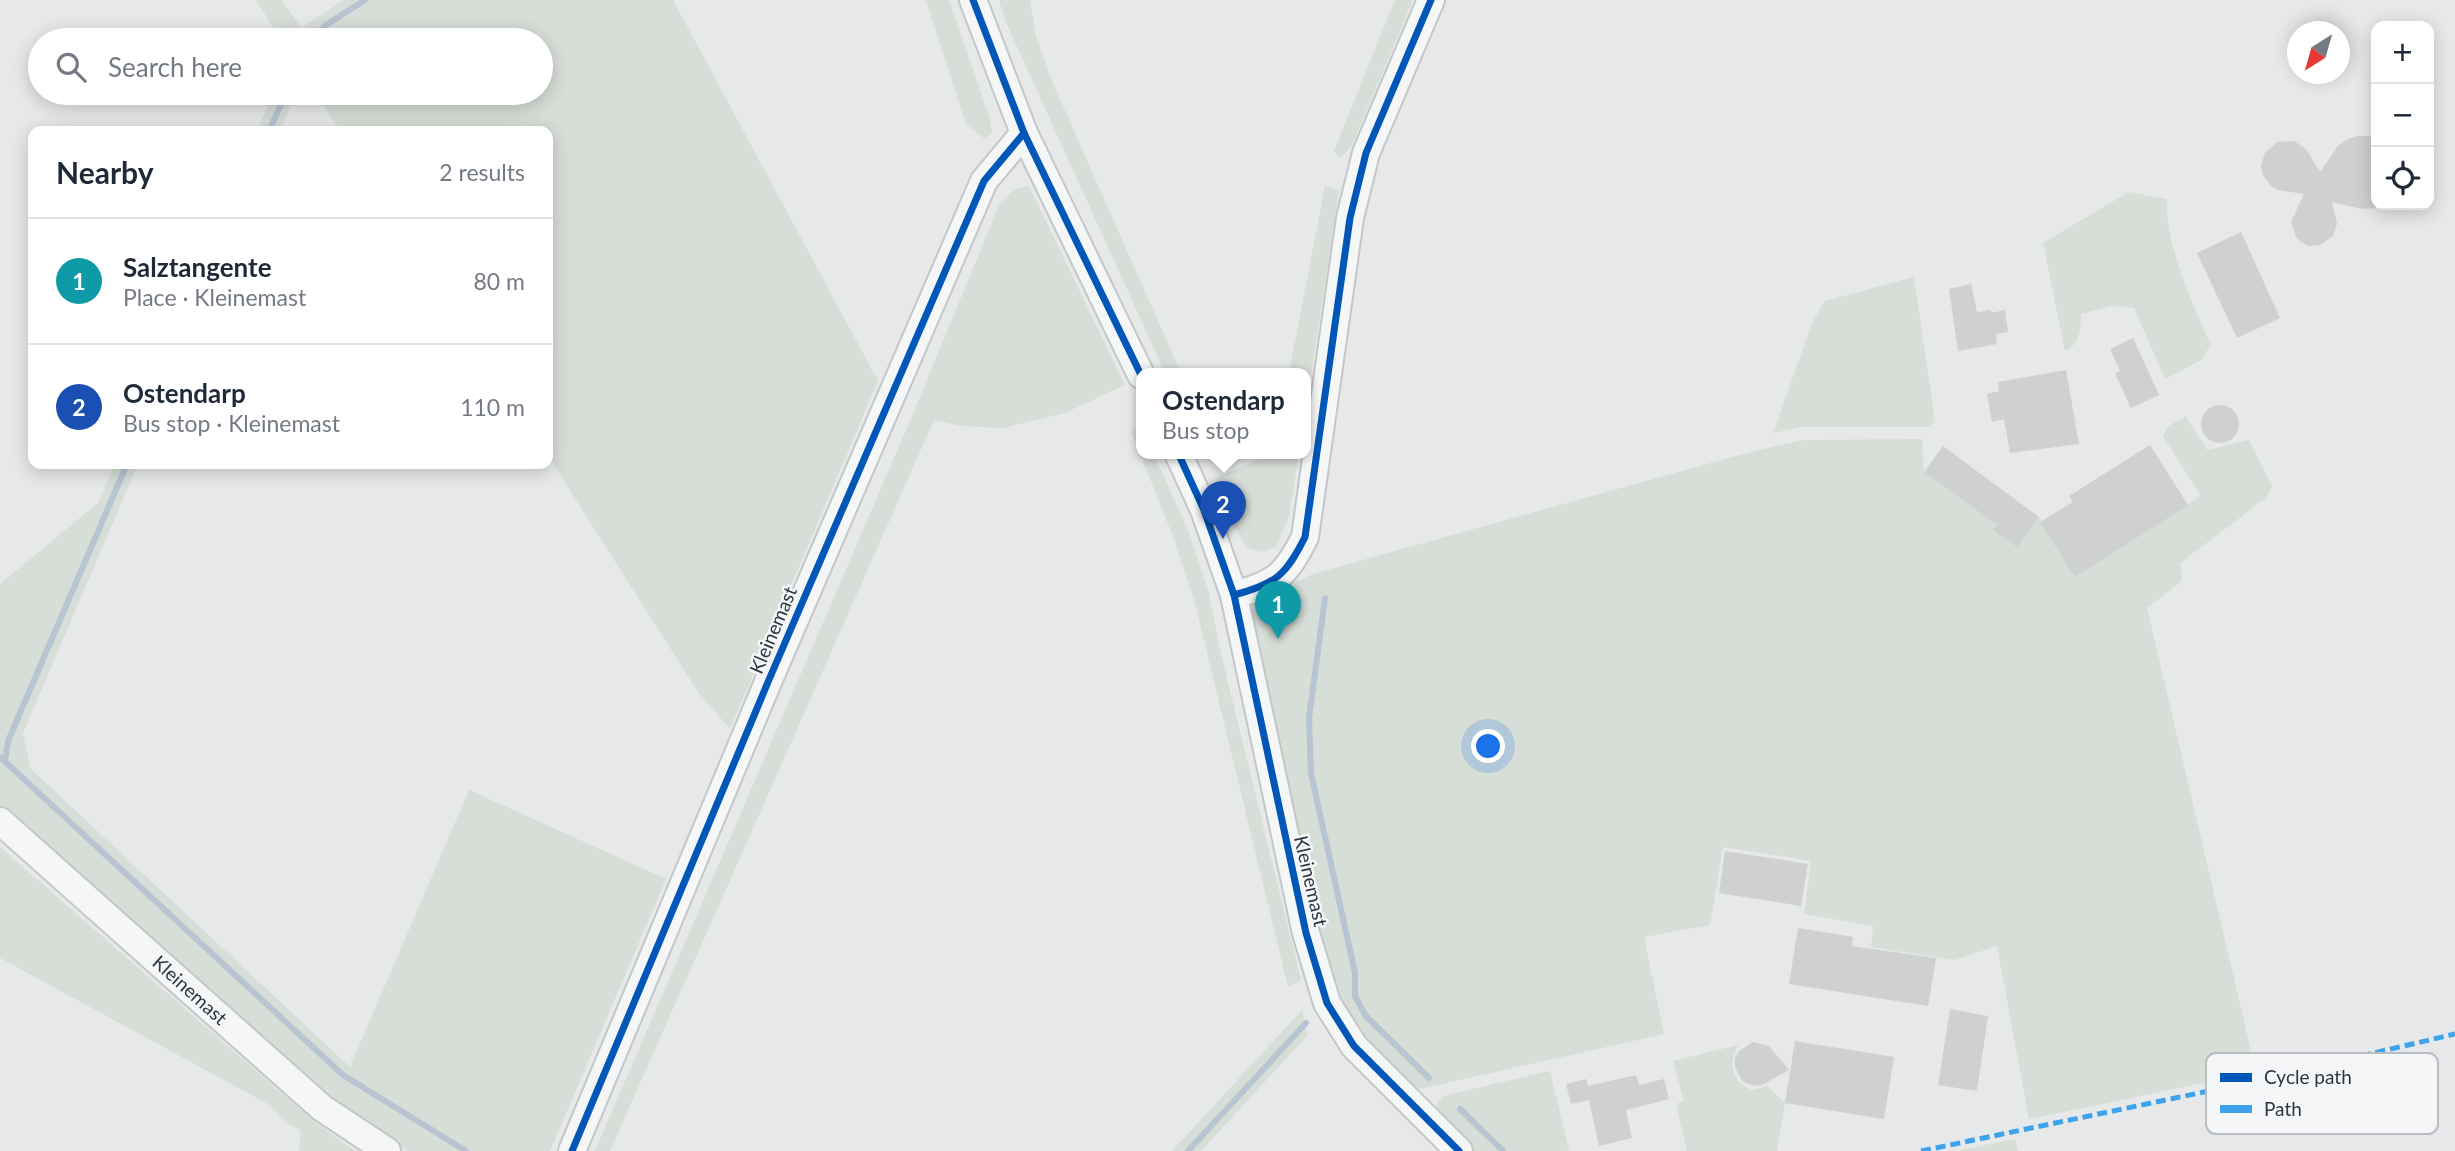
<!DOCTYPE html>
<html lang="en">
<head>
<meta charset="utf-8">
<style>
  body { margin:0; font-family:Lato,sans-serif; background:#f6f6f7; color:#1f2937 }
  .controls { position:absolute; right:21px; top:21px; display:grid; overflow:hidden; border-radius:14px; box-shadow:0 4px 18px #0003 }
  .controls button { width:63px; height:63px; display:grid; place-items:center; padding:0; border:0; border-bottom:2px solid #e0e1e3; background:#fff; color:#1f2937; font:35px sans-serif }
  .compass { position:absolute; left:2287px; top:21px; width:63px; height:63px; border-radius:50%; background:#fff; box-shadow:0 4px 18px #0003; rotate:217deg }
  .you { position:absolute; left:1489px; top:747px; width:24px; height:24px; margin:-18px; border:5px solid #fff; border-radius:50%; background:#1a73e8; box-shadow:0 0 0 10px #1a73e833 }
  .badge { display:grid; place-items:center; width:46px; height:46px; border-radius:50%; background:#6e747d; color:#fff; font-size:23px; font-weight:700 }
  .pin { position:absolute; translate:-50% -58px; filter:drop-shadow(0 2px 4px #0008) }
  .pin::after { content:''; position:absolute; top:37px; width:24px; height:21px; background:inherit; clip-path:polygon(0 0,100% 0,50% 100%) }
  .popup { position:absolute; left:1136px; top:368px; width:175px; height:91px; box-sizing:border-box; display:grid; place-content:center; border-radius:14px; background:#fff; filter:drop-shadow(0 2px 5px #0005); font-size:23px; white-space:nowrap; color:#747a83 }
  .popup b { font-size:26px; color:#1f2937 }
  .popup::after { content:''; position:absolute; left:50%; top:100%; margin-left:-14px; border:14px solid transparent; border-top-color:#fff }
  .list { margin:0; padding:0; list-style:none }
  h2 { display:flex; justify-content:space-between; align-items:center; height:91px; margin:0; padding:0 28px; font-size:30px }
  h2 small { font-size:23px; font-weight:400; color:#747a83 }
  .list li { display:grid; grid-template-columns:46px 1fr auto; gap:21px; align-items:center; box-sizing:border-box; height:126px; padding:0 28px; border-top:2px solid #e0e1e3 }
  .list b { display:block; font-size:26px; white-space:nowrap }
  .list p { margin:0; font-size:23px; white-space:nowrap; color:#747a83 }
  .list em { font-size:23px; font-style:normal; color:#747a83 }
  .icon { flex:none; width:38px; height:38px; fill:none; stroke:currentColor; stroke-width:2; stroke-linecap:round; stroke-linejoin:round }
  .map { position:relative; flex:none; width:2455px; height:1151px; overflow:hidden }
  .search { position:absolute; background:#fff; box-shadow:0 4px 18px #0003; left:28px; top:28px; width:525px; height:77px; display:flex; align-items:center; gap:18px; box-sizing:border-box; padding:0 24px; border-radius:38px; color:#747a83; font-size:26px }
  .panel { position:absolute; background:#fff; box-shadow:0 4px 18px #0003; left:28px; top:126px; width:525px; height:343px; border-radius:14px }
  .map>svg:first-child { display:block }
  .green { fill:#d7ddd7 }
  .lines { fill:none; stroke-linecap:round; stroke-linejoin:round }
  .stream { stroke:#b8c4d2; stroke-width:6 }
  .building { fill:#ced0d2 }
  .minor-casing { stroke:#c4c6c8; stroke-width:30 }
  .minor { stroke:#f5f6f6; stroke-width:26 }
  .quiet { stroke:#3ea3ec; stroke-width:5; stroke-dasharray:10 5; stroke-linecap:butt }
  .cycleway-casing { stroke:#f4f6f8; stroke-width:11 }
  .cycleway { stroke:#0057b8; stroke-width:7 }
  .labels { text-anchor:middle; stroke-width:5; stroke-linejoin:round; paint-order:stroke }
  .street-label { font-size:19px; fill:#2e3542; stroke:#f4f6f8 }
  .key { fill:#f4f6f8; stroke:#b9bcc1; stroke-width:2 }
  .key-label { font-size:19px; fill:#2e3542 }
</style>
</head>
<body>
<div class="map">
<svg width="2455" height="1151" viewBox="0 0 2455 1151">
  <rect width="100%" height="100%" fill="#e6e8ea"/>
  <g class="green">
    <polygon points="256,0 282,0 301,28 344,0 673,0 878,381 730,729 698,692 548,456 548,131 340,131 316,93 541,93 541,40 296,40 300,29 279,36"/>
    <polygon points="926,0 949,0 989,116 992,132 985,139 966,124"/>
    <polygon points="999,0 1030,0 1036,36 1052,81 1181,373 1165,373 1005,20"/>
    <polygon points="1395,0 1413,0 1351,147 1339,159 1334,151"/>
    <polygon points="273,93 296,93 280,131 257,131"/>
    <polygon points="1029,186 1125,385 1065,413 1003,428 962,426 934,420 610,1151 595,1151 913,414 1000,203 1015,189"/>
    <polygon points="1325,186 1339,191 1305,416 1305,373 1289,373"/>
    <path d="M2129,192L2167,199C2165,246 2192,301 2210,344L2203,359L2165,379L2134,308L2112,306L2081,314C2080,329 2081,344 2065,351L2043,243Z"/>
    <polygon points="1914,277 1935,421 1929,427 1801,427 1773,433 1813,321 1825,301"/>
    <polygon points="2186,416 2207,450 2249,440 2272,486 2266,498 2180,563 2182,581 2147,608 2256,1072 2029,1119 1997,946 1955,960 1871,947 1873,926 1804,914 1811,861 1723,847 1710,925 1644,937 1664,1034 1415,1090 1363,1046 1327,983 1250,611 1259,598 1268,593 1316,573 1743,454 1803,440 1922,439 1924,472 1997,525 1994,530 2017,547 2039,517 2075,576 2201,496 2163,436 2169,426"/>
    <polygon points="1139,426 1141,453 1153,453 1188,530 1209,593 1220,650 1301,980 1288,987 1195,603 1174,539 1131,431"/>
    <polygon points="1263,453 1299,453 1289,516 1276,547 1262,552 1247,548 1232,523 1215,478 1256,461"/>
    <polygon points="115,464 138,464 23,733 30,768 350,1067 469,790 666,879 550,1151 408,1151 328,1100 0,809 0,584 98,503"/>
    <polygon points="0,847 311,1119 355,1151 299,1151 301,1130 292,1126 266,1103 0,958"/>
    <polygon points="1302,1010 1307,1036 1201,1151 1172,1151"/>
    <path d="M1738,1045C1728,1063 1731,1082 1752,1090L1767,1086L1785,1103L1777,1151H1687L1676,1104L1684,1101L1673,1061Z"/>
    <polygon points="1550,1071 1569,1151 1467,1151 1434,1113 1435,1107 1443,1096"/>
    <polygon points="2015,1139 2018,1151 1956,1151"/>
  </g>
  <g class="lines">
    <g class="stream">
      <polyline points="311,40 326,25 365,0"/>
      <polyline points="269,131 286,93"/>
      <polyline points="1325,598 1309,718 1311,773 1355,973 1355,996 1365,1015 1429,1078"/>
      <polyline points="0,757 343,1075 466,1151"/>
      <polyline points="5,760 8,741 127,464"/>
      <polyline points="1460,1109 1503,1151"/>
      <polyline points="1188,1151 1306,1023"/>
    </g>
  </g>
  <g class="building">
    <polygon points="2358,136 2376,136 2376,208 2362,209 2332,202 2337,224 2333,236 2320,245 2308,246 2301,242 2296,237 2291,222 2304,194 2278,190 2271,186 2263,175 2261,166 2265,153 2277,142 2294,141 2306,149 2320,172 2338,146 2348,139"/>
    <polygon points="2241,232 2280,318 2237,338 2197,253"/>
    <polygon points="1971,284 1977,312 1991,310 1991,313 2005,310 2008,332 1996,334 1997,344 1958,351 1949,289"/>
    <polygon points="2133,338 2159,395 2131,408 2115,373 2120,371 2110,349"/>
    <polygon points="2066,370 2079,444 2010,453 2004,419 1992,422 1987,394 1999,391 1998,382"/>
    <circle cx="2220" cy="424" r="19"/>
    <polygon points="2150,445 2188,505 2075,577 2040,522 2073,502 2069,496"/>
    <polygon points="1943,446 2039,517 2017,547 1993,530 1997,525 1924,472"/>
    <polygon points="1725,851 1808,864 1801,906 1719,893"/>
    <polygon points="1798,928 1853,937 1852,946 1936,958 1928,1006 1789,984"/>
    <polygon points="1950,1009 1988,1016 1977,1091 1938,1085"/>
    <polygon points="1795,1041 1894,1057 1884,1119 1785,1103"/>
    <polygon points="1753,1042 1769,1046 1789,1070 1762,1085 1754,1086 1742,1081 1735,1067 1735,1058 1739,1051"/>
    <polygon points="1636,1075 1639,1085 1664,1079 1669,1099 1626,1110 1632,1138 1599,1146 1589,1100 1571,1104 1566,1084 1586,1079 1588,1086"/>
  </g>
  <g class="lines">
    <g class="minor-casing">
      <g id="minor">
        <polyline points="973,0 1024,133 1141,375"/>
        <polyline points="1178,453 1204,510 1234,595 1306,933 1327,1003 1354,1046 1459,1151"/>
        <path d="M1234,595C1276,584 1286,575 1305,537L1350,218L1366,153L1431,0"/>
        <polyline points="0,821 322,1108 387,1151"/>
        <polyline points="572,1151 768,682 984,181 1024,133"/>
      </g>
    </g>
    <use href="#minor" class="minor"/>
    <polyline class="quiet" points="1921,1151 2228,1087 2455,1034"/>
    <g class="cycleway-casing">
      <g id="cycleway">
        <polyline points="973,0 1024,133 1141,375"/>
        <polyline points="1178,453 1204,510 1234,595 1306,933 1327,1003 1354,1046 1459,1151"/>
        <path d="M1234,595C1276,584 1286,575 1305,537L1350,218L1366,153L1431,0"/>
        <polyline points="572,1151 768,682 984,181 1024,133"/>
      </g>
    </g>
    <use href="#cycleway" class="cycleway"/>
  </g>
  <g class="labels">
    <g class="street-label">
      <text transform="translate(773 630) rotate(-67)" y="7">Kleinemast</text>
      <text transform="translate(1311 881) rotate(77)" y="7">Kleinemast</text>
      <text transform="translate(190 990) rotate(42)" y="7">Kleinemast</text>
    </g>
  </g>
  <rect x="2206" y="1053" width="232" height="81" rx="10" class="key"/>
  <rect x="2220" y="1073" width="32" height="9" fill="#0057b8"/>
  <rect x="2220" y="1105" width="32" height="8" fill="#3ea3ec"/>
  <g class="key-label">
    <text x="2264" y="1084">Cycle path</text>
    <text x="2264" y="1116">Path</text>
  </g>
</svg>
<div class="controls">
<button>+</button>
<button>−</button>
<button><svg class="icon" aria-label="locate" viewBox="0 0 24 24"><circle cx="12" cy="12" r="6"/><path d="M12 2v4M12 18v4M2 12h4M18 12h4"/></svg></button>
</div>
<svg class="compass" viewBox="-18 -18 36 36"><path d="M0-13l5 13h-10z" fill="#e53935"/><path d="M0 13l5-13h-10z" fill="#747a83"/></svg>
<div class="you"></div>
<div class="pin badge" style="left:1278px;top:639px;background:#0f9aa8">1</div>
<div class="pin badge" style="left:1223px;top:539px;background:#1a4fb4">2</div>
<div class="popup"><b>Ostendarp</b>Bus stop</div>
<div class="search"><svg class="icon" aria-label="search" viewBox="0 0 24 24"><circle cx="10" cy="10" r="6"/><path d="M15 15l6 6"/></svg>Search here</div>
<section class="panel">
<h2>Nearby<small>2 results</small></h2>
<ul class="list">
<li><span class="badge" style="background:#0f9aa8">1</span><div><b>Salztangente</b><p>Place · Kleinemast</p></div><em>80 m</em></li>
<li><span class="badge" style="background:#1a4fb4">2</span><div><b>Ostendarp</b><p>Bus stop · Kleinemast</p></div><em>110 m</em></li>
</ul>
</section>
</div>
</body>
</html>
